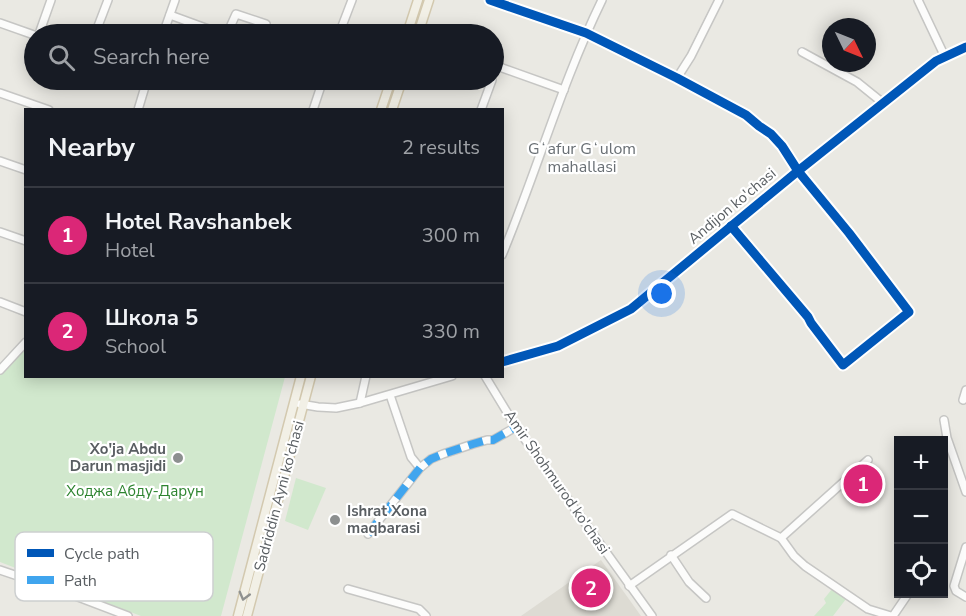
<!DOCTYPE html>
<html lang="en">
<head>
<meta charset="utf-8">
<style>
  body { margin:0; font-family:"Nunito Sans",sans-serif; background:#20242c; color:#f1f3f6 }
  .controls { position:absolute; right:18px; bottom:18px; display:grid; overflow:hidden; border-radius:0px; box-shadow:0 3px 15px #0003 }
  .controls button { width:54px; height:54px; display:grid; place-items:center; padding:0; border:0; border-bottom:2px solid #363941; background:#171b24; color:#f1f3f6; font:30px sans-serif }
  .compass { position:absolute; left:822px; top:18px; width:54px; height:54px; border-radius:50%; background:#171b24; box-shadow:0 3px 15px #0003; rotate:133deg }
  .you { position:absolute; left:662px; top:294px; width:21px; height:21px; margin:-15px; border:4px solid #fff; border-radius:50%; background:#1a73e8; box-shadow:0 0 0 9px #1a73e833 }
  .badge { display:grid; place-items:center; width:39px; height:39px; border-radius:50%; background:#db2777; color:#fff; font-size:20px; font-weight:700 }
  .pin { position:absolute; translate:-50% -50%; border:3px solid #fff; box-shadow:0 2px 6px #0006 }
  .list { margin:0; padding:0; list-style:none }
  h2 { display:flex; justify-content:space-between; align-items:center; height:78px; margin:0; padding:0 24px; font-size:26px }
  h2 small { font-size:20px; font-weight:400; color:#9ea1a6 }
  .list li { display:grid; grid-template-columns:39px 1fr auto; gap:18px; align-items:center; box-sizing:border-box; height:96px; padding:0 24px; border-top:2px solid #363941 }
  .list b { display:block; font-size:22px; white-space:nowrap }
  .list p { margin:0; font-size:20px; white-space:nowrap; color:#9ea1a6 }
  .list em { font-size:20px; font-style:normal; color:#9ea1a6 }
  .icon { flex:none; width:33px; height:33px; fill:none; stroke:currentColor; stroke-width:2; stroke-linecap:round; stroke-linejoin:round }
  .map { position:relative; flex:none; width:966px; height:616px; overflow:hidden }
  .search { position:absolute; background:#171b24; box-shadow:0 3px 15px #0003; left:24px; top:24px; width:480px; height:66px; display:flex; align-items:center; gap:15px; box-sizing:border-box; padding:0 21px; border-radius:33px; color:#9ea1a6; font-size:22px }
  .panel { position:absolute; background:#171b24; box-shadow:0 3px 15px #0003; left:24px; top:108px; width:480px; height:270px; border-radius:0px }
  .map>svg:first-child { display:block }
  .education { fill:#dddbd3 }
  .green { fill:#d1e8cd }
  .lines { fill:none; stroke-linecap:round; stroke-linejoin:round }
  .minor-casing { stroke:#c6c6c4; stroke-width:10 }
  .major-casing { stroke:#d3c9af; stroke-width:11 }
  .minor { stroke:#fcfcfb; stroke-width:7 }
  .major { stroke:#f2f0e6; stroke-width:8 }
  .quiet { stroke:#40a5ee; stroke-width:8; stroke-dasharray:15 8; stroke-linecap:butt }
  .cycleway-casing { stroke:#fff; stroke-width:13 }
  .cycleway { stroke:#0057b8; stroke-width:9 }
  .oneway { stroke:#8f9190 }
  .poi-dot { fill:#8c8f8f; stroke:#fff; stroke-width:2 }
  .labels { text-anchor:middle; stroke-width:4.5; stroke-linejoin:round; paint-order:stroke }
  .street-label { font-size:15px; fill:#595e62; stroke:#fff }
  .poi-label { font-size:15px; font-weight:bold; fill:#595e62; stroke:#fff; text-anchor:end }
  .park-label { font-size:15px; fill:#2e8430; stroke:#fff }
  .neighbourhood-label { font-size:16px; fill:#6a7075; stroke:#fff }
  .key { fill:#fff; stroke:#cdcfd0; stroke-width:1.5 }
  .key-label { font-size:16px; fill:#595e62 }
</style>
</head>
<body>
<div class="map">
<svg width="966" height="616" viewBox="0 0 966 616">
  <rect width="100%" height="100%" fill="#eae9e3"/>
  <polygon class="education" points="601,560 641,616 521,616"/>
  <g class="green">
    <polygon points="25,346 26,376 285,377 221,616 141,616 0,562 0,375"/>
    <polygon points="296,478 326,488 308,530 285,521"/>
    <polygon points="832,589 846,599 833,616 814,616 826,603 824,599"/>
  </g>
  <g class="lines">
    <g class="minor-casing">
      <g id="minor">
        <polyline points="490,0 586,33 677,78 746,115 759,126 771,134 782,146 798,171 849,233 909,312 843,365 811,323 808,317 731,226"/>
        <polyline points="918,0 945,57"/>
        <polyline points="170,15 222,34"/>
        <polyline points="0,23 34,35"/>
        <polyline points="39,34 51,0"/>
        <polyline points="95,34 108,0"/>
        <polyline points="163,34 175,0"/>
        <polyline points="227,34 236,14 266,24"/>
        <polyline points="339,34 352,0"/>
        <polyline points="802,52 857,82 883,103"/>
        <polyline points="494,65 564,90"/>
        <polyline points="677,78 691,56 719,0"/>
        <polyline points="0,93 49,110"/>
        <polyline points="138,110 147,80"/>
        <polyline points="313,110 323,80"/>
        <polyline points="481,110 492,80"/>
        <polyline points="0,161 26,170"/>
        <polyline points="0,232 26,241"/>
        <path d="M502,255C537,171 562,82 602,0"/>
        <polyline points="0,302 26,312"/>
        <polyline points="502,362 558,346 631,309 798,171 936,61 966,47"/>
        <polyline points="0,370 26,342"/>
        <polyline points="485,376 516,427 652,616"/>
        <polyline points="390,395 411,457 420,468"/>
        <polyline points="963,400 966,390"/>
        <polyline points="360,403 366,376"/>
        <polyline points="300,404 318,407 336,408 360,403 452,376"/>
        <polyline points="944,420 947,438 966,492"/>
        <polyline points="368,534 420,468 431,459 443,454 473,444 487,440 493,440 516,427"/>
        <polyline points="781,538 868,460"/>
        <polyline points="966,547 954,586 956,591 966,597"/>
        <polyline points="671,555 689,582 706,598"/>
        <polyline points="0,570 65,592 128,616"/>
        <polyline points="629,586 732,514 781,538 794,556 805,566 868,609 891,616"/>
        <polyline points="348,589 419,609 426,616"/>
        <polyline points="893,616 908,594"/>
      </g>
    </g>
    <g class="major-casing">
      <g id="major">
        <polyline points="407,34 418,0"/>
        <polyline points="418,34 429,0"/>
        <polyline points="381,110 391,80"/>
        <polyline points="392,110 402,80"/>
        <polyline points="238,616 301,376"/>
        <polyline points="247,616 311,376"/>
      </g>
    </g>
    <use href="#minor" class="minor"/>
    <use href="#major" class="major"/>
    <polyline class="quiet" points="368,534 420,468 431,459 443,454 473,444 487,440 493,440 516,427"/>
    <g class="cycleway-casing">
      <g id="cycleway">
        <polyline points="490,0 586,33 677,78 746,115 759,126 771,134 782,146 798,171 849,233 909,312 843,365 811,323 808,317 731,226"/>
        <polyline points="502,362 558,346 631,309 798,171 936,61 966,47"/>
      </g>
    </g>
    <use href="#cycleway" class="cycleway"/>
  </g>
  <defs><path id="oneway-chevron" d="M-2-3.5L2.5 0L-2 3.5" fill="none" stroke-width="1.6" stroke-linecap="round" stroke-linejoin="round" transform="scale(1.5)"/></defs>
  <use class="oneway" href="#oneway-chevron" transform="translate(244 596) rotate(105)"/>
  <g class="poi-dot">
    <circle cx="178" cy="458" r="6"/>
    <circle cx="335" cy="520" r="6"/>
  </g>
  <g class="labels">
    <g class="street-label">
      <text transform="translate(732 206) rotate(-40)" y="5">Andijon ko'chasi</text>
      <text transform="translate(557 482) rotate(55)" y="5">Amir Shohmurod ko'chasi</text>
      <text transform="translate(279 496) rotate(-75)" y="5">Sadriddin Ayni ko'chasi</text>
    </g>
    <g class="poi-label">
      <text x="166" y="454">Xo'ja Abdu<tspan x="166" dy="17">Darun masjidi</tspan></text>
      <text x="347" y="516" text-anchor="start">Ishrat Хоnа<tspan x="347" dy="17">mаqbаrasi</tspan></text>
    </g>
    <g class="park-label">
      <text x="135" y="496">Ходжа Абду-Дарун</text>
    </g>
    <g class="neighbourhood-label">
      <text x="582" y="154">Gʻafur Gʻulom<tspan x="582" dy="18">mahallasi</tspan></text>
    </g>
  </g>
  <rect x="15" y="532" width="198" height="69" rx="9" class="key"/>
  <rect x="27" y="549" width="27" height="8" fill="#0057b8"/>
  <rect x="27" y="576" width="27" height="8" fill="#40a5ee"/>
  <g class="key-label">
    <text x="64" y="559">Cycle path</text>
    <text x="64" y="586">Path</text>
  </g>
</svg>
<div class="controls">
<button>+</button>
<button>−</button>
<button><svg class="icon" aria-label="locate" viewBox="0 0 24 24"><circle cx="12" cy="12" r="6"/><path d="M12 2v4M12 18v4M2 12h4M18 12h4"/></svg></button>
</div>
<svg class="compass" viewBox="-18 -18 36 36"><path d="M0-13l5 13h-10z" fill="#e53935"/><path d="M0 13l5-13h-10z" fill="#9ea1a6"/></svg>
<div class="you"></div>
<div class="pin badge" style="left:863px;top:484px">1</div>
<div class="pin badge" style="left:591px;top:588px">2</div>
<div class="search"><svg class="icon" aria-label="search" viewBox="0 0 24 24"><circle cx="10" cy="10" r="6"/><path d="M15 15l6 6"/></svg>Search here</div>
<section class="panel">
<h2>Nearby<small>2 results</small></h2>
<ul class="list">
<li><span class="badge">1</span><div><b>Hotel Ravshanbek</b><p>Hotel</p></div><em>300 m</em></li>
<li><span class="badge">2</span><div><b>Школа 5</b><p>School</p></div><em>330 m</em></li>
</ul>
</section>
</div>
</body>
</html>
